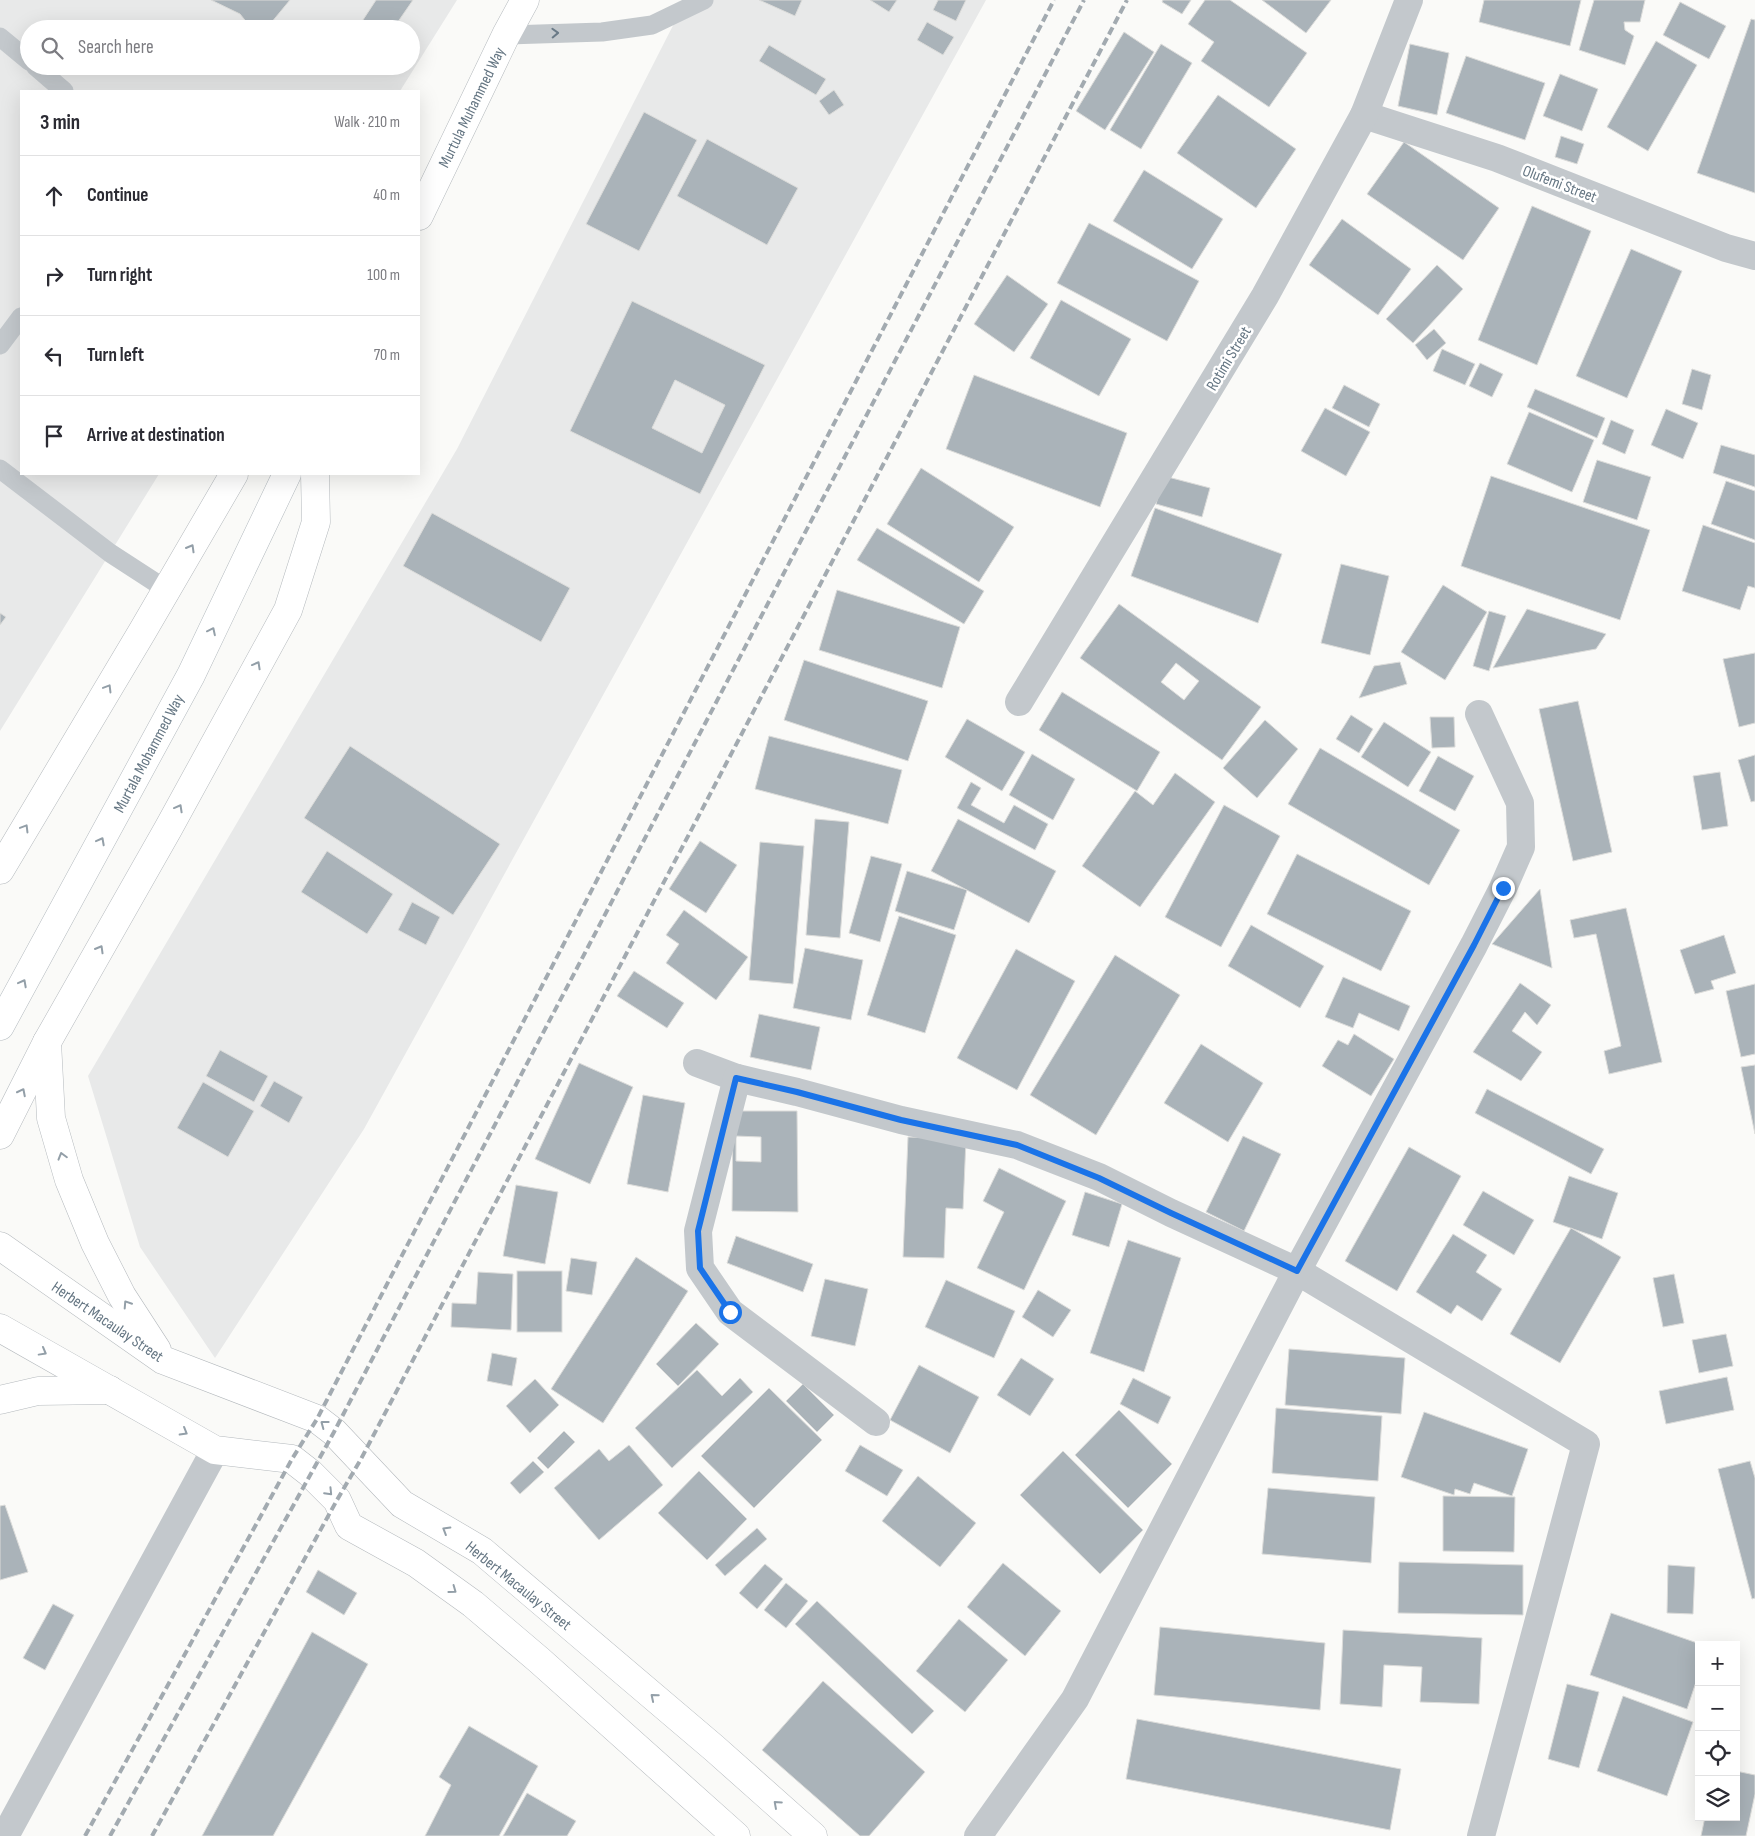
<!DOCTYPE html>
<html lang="en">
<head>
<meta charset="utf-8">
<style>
  body { margin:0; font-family:"Sofia Sans Condensed",sans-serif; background:#f7f7f7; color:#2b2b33 }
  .controls { position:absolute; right:15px; bottom:15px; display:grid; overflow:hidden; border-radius:0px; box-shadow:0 5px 20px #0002 }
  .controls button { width:45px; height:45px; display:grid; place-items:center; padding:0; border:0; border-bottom:1px solid #e1e1e2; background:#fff; color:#2b2b33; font:25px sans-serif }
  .stop { position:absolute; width:15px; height:15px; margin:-11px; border:4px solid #1a73e8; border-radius:50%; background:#fff }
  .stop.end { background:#1a73e8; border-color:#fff; box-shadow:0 1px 5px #0008 }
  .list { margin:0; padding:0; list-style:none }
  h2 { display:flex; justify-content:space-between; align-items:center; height:65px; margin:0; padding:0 20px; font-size:21px }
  h2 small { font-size:16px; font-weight:400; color:#7c7c81 }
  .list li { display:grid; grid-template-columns:32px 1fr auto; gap:15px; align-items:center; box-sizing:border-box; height:80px; padding:0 20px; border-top:1px solid #e1e1e2 }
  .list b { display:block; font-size:19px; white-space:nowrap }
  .list em { font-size:16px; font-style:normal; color:#7c7c81 }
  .icon { flex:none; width:28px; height:28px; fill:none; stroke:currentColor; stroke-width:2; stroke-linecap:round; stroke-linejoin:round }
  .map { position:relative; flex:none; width:1755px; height:1836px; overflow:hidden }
  .search { position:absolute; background:#fff; box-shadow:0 5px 20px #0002; left:20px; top:20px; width:400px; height:55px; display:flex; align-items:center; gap:12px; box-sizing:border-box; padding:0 18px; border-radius:28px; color:#7c7c81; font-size:19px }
  .panel { position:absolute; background:#fff; box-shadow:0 5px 20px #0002; left:20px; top:90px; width:400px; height:385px; border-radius:0px }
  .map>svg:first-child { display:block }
  .built { fill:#e8e9e9; fill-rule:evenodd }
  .building { fill:#aab3b9; stroke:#dcdcda; fill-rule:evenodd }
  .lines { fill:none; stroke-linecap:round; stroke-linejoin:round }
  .secondary-casing { stroke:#b3babf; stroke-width:29 }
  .primary-casing { stroke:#b5babe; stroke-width:29 }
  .highway-casing { stroke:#b4b9bd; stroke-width:29 }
  .lane { stroke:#c3c8cc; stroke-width:19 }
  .street { stroke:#c3c8cc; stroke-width:28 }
  .secondary { stroke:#fff; stroke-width:28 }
  .primary { stroke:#fff; stroke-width:28 }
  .highway { stroke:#fff; stroke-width:28 }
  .rail { stroke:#a2aab0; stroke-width:4; stroke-dasharray:8 4; stroke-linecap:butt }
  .oneway { stroke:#6a7a87 }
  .oneway2 { stroke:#939fa8 }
  .route { stroke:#1a73e8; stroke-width:6 }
  .labels { text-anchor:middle; stroke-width:5; stroke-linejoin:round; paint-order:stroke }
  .street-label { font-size:16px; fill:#657683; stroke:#fff }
</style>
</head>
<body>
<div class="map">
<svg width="1755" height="1836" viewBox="0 0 1755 1836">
  <rect width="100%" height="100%" fill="#fafaf8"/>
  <g class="built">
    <path d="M0,0H457L400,91H21V474H159L0,731ZM29,29H411V66H29Z"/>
    <polygon points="686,0 986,0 364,1129 215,1358 140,1247 88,1076 457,449"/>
  </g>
  <g class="building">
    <polygon points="211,0 290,0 266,29 252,29 240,14"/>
    <polygon points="376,0 413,0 393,29 357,29"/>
    <polygon points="759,0 802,0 795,16"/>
    <polygon points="870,0 897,0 889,12"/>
    <polygon points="938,0 966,0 956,21 933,10"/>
    <polygon points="1163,0 1191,0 1182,14 1162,2"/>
    <polygon points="1205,0 1230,0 1307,53 1269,107 1201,61 1214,42 1188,24"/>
    <polygon points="1262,0 1331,0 1306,33"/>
    <polygon points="1484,0 1581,0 1570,46 1479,22"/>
    <polygon points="1594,0 1645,0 1640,22 1624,22 1625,30 1634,36 1625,65 1579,50"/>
    <polygon points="1680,2 1726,26 1709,59 1663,35"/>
    <polygon points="1751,19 1755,20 1755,193 1697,173"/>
    <polygon points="927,22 954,37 943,55 917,40"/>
    <polygon points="1124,32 1154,52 1105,130 1076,111"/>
    <polygon points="1656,41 1697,65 1648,151 1607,127"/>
    <polygon points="1161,44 1192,63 1141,149 1110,130"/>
    <polygon points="1410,44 1449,53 1437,115 1398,106"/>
    <polygon points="769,45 826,79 816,95 759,61"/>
    <polygon points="1466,56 1545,83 1525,140 1446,113"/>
    <polygon points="351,66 368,66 363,74"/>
    <polygon points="1560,74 1598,89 1582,131 1543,116"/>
    <polygon points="834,90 844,105 829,115 819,101"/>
    <polygon points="1218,95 1296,149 1256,208 1177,153"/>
    <polygon points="644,112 697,140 639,251 586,224"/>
    <polygon points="1561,136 1584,144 1577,164 1555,157"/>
    <polygon points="707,139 798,188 767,245 677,196"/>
    <polygon points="1404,142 1499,208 1463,260 1367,194"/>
    <polygon points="1144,170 1223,219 1192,269 1113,221"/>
    <polygon points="1532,206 1591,231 1537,365 1478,340"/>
    <polygon points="1342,219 1411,269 1378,315 1309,265"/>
    <polygon points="1089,223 1199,281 1167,341 1057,283"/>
    <polygon points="1631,249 1682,271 1627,398 1576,376"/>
    <polygon points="1437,265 1463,289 1413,343 1386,319"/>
    <polygon points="1007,275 1048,304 1014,352 974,324"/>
    <polygon points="1061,300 1131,339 1099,396 1030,358"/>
    <path d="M632,301L765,365L700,494L570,431ZM675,380L725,405L702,453L652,428Z"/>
    <polygon points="1434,329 1446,343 1427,360 1415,345"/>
    <polygon points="1442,349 1475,364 1465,385 1433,371"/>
    <polygon points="1480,363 1503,374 1492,397 1469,386"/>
    <polygon points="1692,369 1711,375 1702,410 1682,404"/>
    <polygon points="974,375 1127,433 1100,507 946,449"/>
    <polygon points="1344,385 1380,404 1369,427 1332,408"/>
    <polygon points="1535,389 1605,418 1597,438 1527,407"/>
    <polygon points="1325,408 1370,432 1346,476 1301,451"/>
    <polygon points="1666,409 1698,423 1683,459 1651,445"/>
    <polygon points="1529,412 1594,440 1572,492 1507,464"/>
    <polygon points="1611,420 1634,430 1625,454 1602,444"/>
    <polygon points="1721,445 1755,455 1755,487 1713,473"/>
    <polygon points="1597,460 1651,477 1637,520 1583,502"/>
    <polygon points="921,468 1014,527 979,582 887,524"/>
    <polygon points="1164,476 1210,488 1202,517 1156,504"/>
    <polygon points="1491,476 1650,530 1620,620 1461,566"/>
    <polygon points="1726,481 1755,491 1755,540 1711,524"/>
    <polygon points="1155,508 1282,554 1258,623 1131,576"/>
    <polygon points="432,513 570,588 541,642 403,566"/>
    <polygon points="1703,525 1755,543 1755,588 1748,586 1740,610 1682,591"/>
    <polygon points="877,528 984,591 964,624 857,560"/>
    <polygon points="1341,564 1389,576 1370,655 1321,643"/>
    <polygon points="1443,585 1487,612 1445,680 1401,652"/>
    <polygon points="837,590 960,627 942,688 819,650"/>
    <path d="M1119,604L1261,707L1222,760L1080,658ZM1176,663L1199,681L1184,700L1161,682Z"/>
    <polygon points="1527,609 1606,634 1596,649 1493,668"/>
    <polygon points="1489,611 1506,616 1489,671 1473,666"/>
    <polygon points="0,613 6,617 0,625"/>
    <polygon points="1755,653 1755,723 1739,727 1723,659"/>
    <polygon points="804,660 928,701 908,761 784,720"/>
    <polygon points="1400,662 1407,684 1359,698 1374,666"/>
    <polygon points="1062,692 1160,752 1137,791 1039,730"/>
    <polygon points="1578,701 1612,852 1573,861 1539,709"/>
    <polygon points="1351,715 1373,729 1359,753 1336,739"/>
    <polygon points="1430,717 1454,717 1455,747 1432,748"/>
    <polygon points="967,719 1025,752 1002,791 945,757"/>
    <polygon points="1265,720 1298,749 1257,798 1223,768"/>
    <polygon points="1384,722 1431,752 1408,787 1361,757"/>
    <polygon points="769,736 902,770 888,824 755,789"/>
    <polygon points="350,746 500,844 453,915 304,818"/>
    <polygon points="1320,748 1460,830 1429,885 1288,804"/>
    <polygon points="1032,754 1075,779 1053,820 1009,795"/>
    <polygon points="1755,755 1755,801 1751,802 1738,760"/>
    <polygon points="1438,756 1474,776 1455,811 1419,791"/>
    <polygon points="1720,772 1728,826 1702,830 1693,776"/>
    <polygon points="1175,773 1215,802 1140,907 1082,866 1135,791 1153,805"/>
    <polygon points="971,782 981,788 971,805 1004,823 1014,805 1048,824 1035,850 957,808"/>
    <polygon points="1224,805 1280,836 1221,947 1165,917"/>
    <polygon points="815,819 849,822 840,938 806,935"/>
    <polygon points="958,819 1056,871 1029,923 931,871"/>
    <polygon points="700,841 737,865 706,913 669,889"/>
    <polygon points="760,842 804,846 793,984 749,980"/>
    <polygon points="327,851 393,894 367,934 301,892"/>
    <polygon points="1297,854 1411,911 1381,971 1267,914"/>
    <polygon points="871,856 902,864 880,942 849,933"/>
    <polygon points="907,871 967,890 954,930 895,911"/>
    <polygon points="1540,889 1552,968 1492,944"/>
    <polygon points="412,902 440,917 426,945 398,930"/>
    <polygon points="1626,908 1662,1062 1609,1074 1604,1051 1621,1046 1596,934 1574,938 1570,920"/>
    <polygon points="684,910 748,957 716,1000 666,963 679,944 666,935"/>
    <polygon points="899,916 956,935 925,1033 867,1015"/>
    <polygon points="1251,925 1324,966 1300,1008 1228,966"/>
    <polygon points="1724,935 1736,973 1711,981 1714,989 1695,994 1680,950"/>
    <polygon points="805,948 863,960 851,1020 793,1008"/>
    <polygon points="1016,949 1075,981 1017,1090 957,1058"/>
    <polygon points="1115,955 1180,995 1096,1135 1030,1095"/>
    <polygon points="634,971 684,1003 667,1028 617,996"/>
    <polygon points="1343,977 1410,1006 1399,1031 1359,1013 1353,1028 1325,1017"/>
    <polygon points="1520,983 1551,1005 1537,1025 1525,1012 1512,1031 1542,1052 1521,1081 1473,1052"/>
    <polygon points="1755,984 1755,1054 1741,1057 1726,991"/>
    <polygon points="759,1014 820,1027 811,1070 750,1057"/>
    <polygon points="1354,1034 1394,1059 1371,1096 1322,1066 1338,1040 1348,1045"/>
    <polygon points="1201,1044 1263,1083 1228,1142 1164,1103"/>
    <polygon points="220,1050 268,1076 254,1102 206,1076"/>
    <polygon points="579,1063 633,1087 590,1184 535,1159"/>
    <polygon points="1755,1065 1755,1134 1741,1067"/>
    <polygon points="274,1081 303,1097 289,1123 260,1106"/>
    <polygon points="203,1082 254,1111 228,1157 177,1128"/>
    <polygon points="1487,1089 1604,1149 1591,1174 1475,1113"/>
    <polygon points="643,1095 685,1103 668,1192 627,1184"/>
    <path d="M733,1111H797L798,1212L732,1211ZM736,1136L761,1137V1162L736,1161Z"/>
    <polygon points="1243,1136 1281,1154 1244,1231 1206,1212"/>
    <polygon points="908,1137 966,1139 963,1209 946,1208 944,1258 903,1257"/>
    <polygon points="1409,1147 1461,1176 1397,1291 1345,1261"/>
    <polygon points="999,1168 1066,1201 1024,1290 977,1268 1004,1212 983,1201"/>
    <polygon points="1569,1176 1618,1193 1602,1239 1553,1222"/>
    <polygon points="516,1185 558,1192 545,1264 503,1256"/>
    <polygon points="1483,1191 1534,1220 1514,1255 1463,1225"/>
    <polygon points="1085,1192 1122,1204 1109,1247 1072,1235"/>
    <polygon points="1571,1228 1621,1257 1560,1363 1510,1334"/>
    <polygon points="1453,1234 1487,1255 1476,1272 1502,1289 1482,1321 1457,1305 1451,1314 1416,1292"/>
    <polygon points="736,1236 813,1264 803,1292 727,1263"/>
    <polygon points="1128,1240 1181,1258 1144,1372 1090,1353"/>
    <polygon points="636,1257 688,1291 603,1423 551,1389"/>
    <polygon points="571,1258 597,1262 592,1295 566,1291"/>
    <rect x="517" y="1271" width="45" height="61"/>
    <polygon points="478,1272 513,1274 511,1330 451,1327 452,1303 476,1304"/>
    <polygon points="1674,1274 1684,1323 1663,1327 1653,1278"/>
    <polygon points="825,1279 868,1289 855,1346 811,1336"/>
    <polygon points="946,1280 1015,1311 994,1358 925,1327"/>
    <polygon points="1038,1290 1071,1310 1053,1337 1022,1317"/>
    <polygon points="696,1323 719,1344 678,1386 656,1364"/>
    <polygon points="1726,1334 1733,1366 1699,1373 1692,1340"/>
    <polygon points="1289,1349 1405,1358 1401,1414 1285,1405"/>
    <polygon points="492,1353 517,1358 512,1386 487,1381"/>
    <polygon points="1021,1358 1054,1379 1030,1416 997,1395"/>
    <polygon points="919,1365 979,1397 950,1453 890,1420"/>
    <polygon points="697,1370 722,1396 740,1378 753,1392 672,1468 635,1428"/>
    <polygon points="1727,1377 1734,1410 1666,1424 1659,1391"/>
    <polygon points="1133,1378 1171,1397 1158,1424 1120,1404"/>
    <polygon points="535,1379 559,1405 530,1433 506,1406"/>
    <polygon points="803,1384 834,1415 817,1432 786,1401"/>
    <polygon points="769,1388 822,1440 754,1508 701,1456"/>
    <polygon points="1276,1408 1382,1416 1378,1481 1272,1473"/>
    <polygon points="1119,1410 1172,1464 1128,1508 1075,1455"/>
    <polygon points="1424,1412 1528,1449 1512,1496 1474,1483 1470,1494 1455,1489 1454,1495 1401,1477"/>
    <polygon points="564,1431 575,1442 548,1469 537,1458"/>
    <polygon points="629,1445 663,1485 599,1540 554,1488 599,1449 609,1461"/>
    <polygon points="860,1445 903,1470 887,1496 845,1471"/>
    <polygon points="1063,1451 1143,1530 1100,1574 1020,1495"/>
    <polygon points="533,1461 544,1472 520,1494 510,1483"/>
    <polygon points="1750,1461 1755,1478 1755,1598 1752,1599 1718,1469"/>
    <polygon points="699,1471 747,1519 707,1560 658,1513"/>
    <polygon points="918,1476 976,1523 940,1567 882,1521"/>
    <polygon points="1268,1488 1375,1497 1371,1563 1262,1554"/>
    <polygon points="1443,1496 1515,1497 1514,1552 1443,1551"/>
    <polygon points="5,1505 28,1572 0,1580 0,1506"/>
    <polygon points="757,1528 767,1539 725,1576 715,1565"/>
    <polygon points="1399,1562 1523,1565 1523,1615 1398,1613"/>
    <polygon points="1003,1563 1061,1611 1025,1656 967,1607"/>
    <polygon points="765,1564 783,1579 757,1609 739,1593"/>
    <polygon points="1668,1565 1695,1567 1693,1614 1667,1613"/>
    <polygon points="318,1570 357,1593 344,1615 306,1592"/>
    <polygon points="786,1583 808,1601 786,1628 764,1610"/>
    <polygon points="817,1601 934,1711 912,1734 795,1624"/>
    <polygon points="53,1604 74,1615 45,1670 23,1658"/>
    <polygon points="1611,1613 1703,1645 1699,1645 1699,1673 1687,1709 1590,1675"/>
    <polygon points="959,1619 1008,1660 965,1712 916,1671"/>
    <polygon points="1160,1627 1325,1643 1320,1710 1154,1695"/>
    <polygon points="1343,1630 1482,1638 1479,1704 1420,1702 1422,1667 1384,1665 1382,1707 1340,1704"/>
    <polygon points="312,1632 368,1664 273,1836 202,1836"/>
    <polygon points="823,1681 925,1772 869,1836 860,1836 762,1750"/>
    <polygon points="1567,1684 1599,1692 1579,1768 1548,1759"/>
    <polygon points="1623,1696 1693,1722 1667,1796 1597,1771"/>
    <polygon points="1137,1719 1401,1769 1390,1830 1126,1779"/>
    <polygon points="469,1726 538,1766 499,1836 425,1836 451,1785 439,1777"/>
    <polygon points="1736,1771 1755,1775 1755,1794 1746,1836 1701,1836 1705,1817 1736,1817"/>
    <polygon points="527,1793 576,1821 567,1836 503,1836"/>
  </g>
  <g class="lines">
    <g class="secondary-casing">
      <polyline id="secondary" points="0,1026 191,675 287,474"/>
    </g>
    <g class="primary-casing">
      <g id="primary">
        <polyline points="419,216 506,35 525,0"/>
        <polyline points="0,1135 47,1042 168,829 288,610 316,522 315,474"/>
      </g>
    </g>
    <g class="highway-casing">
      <g id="highway">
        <polyline points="0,870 142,632 234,474"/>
        <polyline points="47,1042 51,1118 69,1180 95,1243 122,1296 157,1350"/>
        <polyline points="0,1246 163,1360 317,1419 334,1432 402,1504 482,1551 714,1748 813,1836"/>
        <polyline points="0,1328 215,1450 292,1459 310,1473 337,1500 349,1526 416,1563 473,1604 539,1660 736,1836"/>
        <polyline points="0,1400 38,1391 110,1390"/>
      </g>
    </g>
    <g class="lane">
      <polyline points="506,35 602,32 652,25 704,0"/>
      <polyline points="0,37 29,61"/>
      <polyline points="35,66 64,91"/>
      <polyline points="0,345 21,317"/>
      <polyline points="0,469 110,553 167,590"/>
    </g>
    <g class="street">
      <polyline points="1364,115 1497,158 1726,248 1755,256"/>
      <polyline points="1019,702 1265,296 1364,115 1409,0"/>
      <polyline points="697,1063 737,1078 797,1092 901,1120 1017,1145 1099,1177 1171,1213 1297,1271 1586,1444 1481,1836"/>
      <polyline points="737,1078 698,1231 700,1268 730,1312 876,1422"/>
      <polyline points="5,1836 215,1450"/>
      <polyline points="978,1836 1075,1699 1297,1271 1474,945 1503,888 1521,847 1520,803 1479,714"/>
    </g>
    <use href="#secondary" class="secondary"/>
    <use href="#primary" class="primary"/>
    <use href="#highway" class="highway"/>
    <g class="rail">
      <polyline points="85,1836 292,1459 317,1419 1054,0"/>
      <polyline points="110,1836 334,1432 1084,0"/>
      <polyline points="152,1836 337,1500 361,1459 1127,0"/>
    </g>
  </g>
  <defs><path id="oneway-chevron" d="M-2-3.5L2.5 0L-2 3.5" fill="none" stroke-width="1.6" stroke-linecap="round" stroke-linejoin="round" transform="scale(1.25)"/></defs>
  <use class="oneway" href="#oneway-chevron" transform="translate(555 33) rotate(-2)"/>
  <g class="oneway2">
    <use href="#oneway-chevron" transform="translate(191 548) rotate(-60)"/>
    <use href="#oneway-chevron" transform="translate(212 631) rotate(-64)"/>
    <use href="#oneway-chevron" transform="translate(257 665) rotate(-61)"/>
    <use href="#oneway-chevron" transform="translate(108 688) rotate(-59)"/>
    <use href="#oneway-chevron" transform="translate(179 808) rotate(-61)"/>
    <use href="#oneway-chevron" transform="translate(25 828) rotate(-59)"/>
    <use href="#oneway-chevron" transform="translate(101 841) rotate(-62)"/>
    <use href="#oneway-chevron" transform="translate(100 949) rotate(-60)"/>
    <use href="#oneway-chevron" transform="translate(23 983) rotate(-62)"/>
    <use href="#oneway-chevron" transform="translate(22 1092) rotate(-63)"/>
    <use href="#oneway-chevron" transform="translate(62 1156) rotate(-106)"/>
    <use href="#oneway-chevron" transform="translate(127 1304) rotate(-123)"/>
    <use href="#oneway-chevron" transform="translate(43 1352) rotate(29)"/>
    <use href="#oneway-chevron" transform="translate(324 1424) rotate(-143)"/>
    <use href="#oneway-chevron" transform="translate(184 1432) rotate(30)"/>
    <use href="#oneway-chevron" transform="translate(329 1492) rotate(46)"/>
    <use href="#oneway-chevron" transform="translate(446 1530) rotate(-149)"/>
    <use href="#oneway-chevron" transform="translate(453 1590) rotate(36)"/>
    <use href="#oneway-chevron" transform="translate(654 1697) rotate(-140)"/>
    <use href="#oneway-chevron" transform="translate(777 1804) rotate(-138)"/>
  </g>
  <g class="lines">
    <polyline class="route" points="730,1312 700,1268 698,1231 736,1078 797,1092 901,1120 1017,1145 1099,1178 1171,1213 1297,1271 1474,945 1503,888"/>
  </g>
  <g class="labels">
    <g class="street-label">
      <text transform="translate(471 107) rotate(-64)" y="6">Murtula Muhammed Way</text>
      <text transform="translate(1560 183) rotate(21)" y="6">Olufemi Street</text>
      <text transform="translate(1228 358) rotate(-59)" y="6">Rotimi Street</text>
      <text transform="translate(148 753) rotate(-62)" y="6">Murtala Mohammed Way</text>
      <text transform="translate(108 1321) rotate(34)" y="6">Herbert Macaulay Street</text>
      <text transform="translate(519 1585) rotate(39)" y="6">Herbert Macaulay Street</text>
    </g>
  </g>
</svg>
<div class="controls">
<button>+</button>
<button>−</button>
<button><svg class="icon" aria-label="locate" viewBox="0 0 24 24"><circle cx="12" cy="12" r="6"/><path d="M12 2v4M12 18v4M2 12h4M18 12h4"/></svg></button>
<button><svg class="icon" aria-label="layers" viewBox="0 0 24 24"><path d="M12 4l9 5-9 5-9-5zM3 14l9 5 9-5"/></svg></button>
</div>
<div class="stop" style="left:730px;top:1312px"></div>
<div class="stop end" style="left:1503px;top:888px"></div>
<div class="search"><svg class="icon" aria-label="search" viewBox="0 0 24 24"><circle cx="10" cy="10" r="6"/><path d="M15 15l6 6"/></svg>Search here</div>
<section class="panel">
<h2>3 min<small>Walk · 210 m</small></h2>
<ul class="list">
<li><svg class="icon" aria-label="ahead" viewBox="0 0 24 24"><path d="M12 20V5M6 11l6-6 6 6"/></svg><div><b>Continue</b></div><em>40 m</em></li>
<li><svg class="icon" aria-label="right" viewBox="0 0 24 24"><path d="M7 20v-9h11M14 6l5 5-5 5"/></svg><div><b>Turn right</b></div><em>100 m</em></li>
<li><svg class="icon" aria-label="left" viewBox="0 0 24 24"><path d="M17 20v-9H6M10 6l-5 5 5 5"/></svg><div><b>Turn left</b></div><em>70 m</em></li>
<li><svg class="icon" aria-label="arrive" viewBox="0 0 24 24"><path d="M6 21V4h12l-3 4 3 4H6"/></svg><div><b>Arrive at destination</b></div></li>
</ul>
</section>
</div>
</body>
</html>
